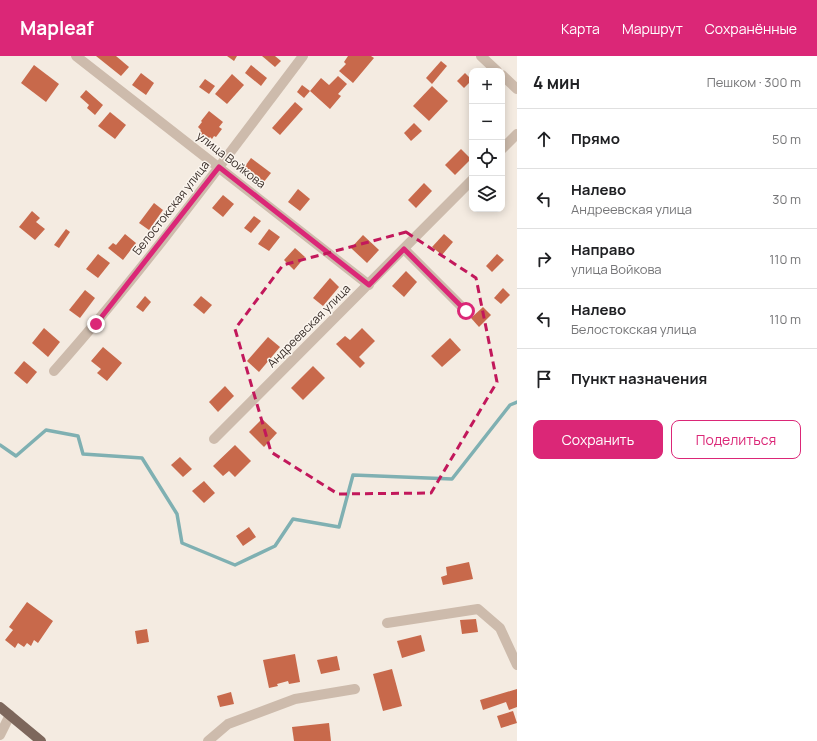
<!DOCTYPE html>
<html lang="ru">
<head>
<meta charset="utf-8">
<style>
  body { margin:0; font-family:Manrope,sans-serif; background:#f2f2f2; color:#202124 }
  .controls { position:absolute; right:12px; top:12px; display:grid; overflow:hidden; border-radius:8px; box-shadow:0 2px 10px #0003 }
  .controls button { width:36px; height:36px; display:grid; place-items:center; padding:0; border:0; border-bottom:1px solid #e0e0e0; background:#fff; color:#202124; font:20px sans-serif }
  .stop { position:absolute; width:12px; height:12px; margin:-9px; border:3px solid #db2777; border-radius:50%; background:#fff }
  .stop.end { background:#db2777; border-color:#fff; box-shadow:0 1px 4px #0008 }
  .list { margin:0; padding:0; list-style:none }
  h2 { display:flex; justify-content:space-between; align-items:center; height:52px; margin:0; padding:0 16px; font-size:17px }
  h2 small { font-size:13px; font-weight:400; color:#757577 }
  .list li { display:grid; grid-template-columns:26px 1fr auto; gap:12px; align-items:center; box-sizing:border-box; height:60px; padding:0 16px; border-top:1px solid #e0e0e0 }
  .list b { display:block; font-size:15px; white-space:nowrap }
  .list p { margin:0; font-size:13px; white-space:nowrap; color:#757577 }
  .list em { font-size:13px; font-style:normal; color:#757577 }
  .actions { display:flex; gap:8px; padding:12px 16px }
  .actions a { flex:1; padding:9px 0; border:1px solid #db2777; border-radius:8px; text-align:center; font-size:14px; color:#db2777 }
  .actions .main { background:#db2777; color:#fff }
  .icon { flex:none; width:22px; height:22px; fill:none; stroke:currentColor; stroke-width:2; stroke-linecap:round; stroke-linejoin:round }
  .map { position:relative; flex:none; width:517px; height:685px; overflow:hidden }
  header { display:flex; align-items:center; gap:24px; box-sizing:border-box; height:56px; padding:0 20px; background:#db2777; color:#fff }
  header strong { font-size:19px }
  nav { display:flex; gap:22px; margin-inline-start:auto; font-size:14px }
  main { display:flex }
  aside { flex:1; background:#fff }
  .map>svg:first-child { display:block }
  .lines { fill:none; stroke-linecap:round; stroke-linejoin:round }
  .stream { stroke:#7fb0b2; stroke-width:3.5 }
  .building { fill:#c8694b }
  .minor { stroke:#cdbbac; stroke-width:10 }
  .major { stroke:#7d675c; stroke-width:10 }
  .route { stroke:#db2777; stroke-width:5 }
  .marked { fill:none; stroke:#c2185b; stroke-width:3; stroke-dasharray:8 5; stroke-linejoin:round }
  .labels { text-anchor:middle; stroke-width:3; stroke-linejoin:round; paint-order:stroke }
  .street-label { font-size:12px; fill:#3b302b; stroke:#fbf5ee }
</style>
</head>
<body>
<header>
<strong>Mapleaf</strong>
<nav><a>Карта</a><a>Маршрут</a><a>Сохранённые</a></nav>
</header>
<main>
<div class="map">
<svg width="517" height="685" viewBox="0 0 517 685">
  <rect width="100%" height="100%" fill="#f4ebe1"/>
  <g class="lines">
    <polyline class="stream" points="0,389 16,400 46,374 78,380 83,398 142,402 177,458 182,487 235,509 275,490 293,463 339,471 353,419 452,423 510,349 517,346"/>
  </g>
  <g class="building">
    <polygon points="96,0 116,0 129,11 121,20"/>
    <polygon points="227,0 237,0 234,5"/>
    <polygon points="262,0 275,0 281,5 275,11"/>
    <polygon points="348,0 371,0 374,2 353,27 339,15 346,8 344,6"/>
    <polygon points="441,5 447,10 432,28 426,22"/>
    <polygon points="34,9 59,28 46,46 21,27"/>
    <polygon points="251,9 267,22 261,30 245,17"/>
    <polygon points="141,17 154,27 146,39 132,29"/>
    <polygon points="465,17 472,24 464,32 457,25"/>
    <polygon points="232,18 244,29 227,48 215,38"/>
    <polygon points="338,20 347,28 338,38 341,40 330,53 310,35 321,22 329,29"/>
    <polygon points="205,23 215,30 209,38 199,31"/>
    <polygon points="302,29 310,35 304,42 297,36"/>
    <polygon points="432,30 448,45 429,65 413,50"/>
    <polygon points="86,34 103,49 95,59 87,52 89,49 80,41"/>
    <polygon points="295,46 303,53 280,79 272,72"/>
    <polygon points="209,55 223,66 219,71 222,73 216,81 214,80 212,83 210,81 207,85 198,77 201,74 198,71 202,66 201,65"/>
    <polygon points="110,56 126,69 115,83 98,70"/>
    <polygon points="414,67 422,75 411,85 404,77"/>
    <polygon points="461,93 471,103 455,119 445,109"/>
    <polygon points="251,102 271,117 263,127 243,113"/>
    <polygon points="424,127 432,135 416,152 408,144"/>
    <polygon points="298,133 310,143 300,155 288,146"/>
    <polygon points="223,139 234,148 223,161 212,152"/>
    <polygon points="154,147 163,154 149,174 139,167"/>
    <polygon points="32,155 40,162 36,166 45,173 35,184 19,171"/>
    <polygon points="254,160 261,165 251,177 244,172"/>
    <polygon points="66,173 70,176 59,192 54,189"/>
    <polygon points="269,173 280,181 269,195 258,188"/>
    <polygon points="125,178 136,187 123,204 108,192 113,187 116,189"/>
    <polygon points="444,178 453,186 442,199 432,191"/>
    <polygon points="363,179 379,194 367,207 351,192"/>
    <polygon points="295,192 305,201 294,214 284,204"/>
    <polygon points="98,198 110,207 98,222 86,213"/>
    <polygon points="497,198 504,204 492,216 486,210"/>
    <polygon points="406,215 417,226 404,241 392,230"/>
    <polygon points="330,222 339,231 323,250 313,242"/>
    <polygon points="503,232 510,239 501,248 494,242"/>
    <polygon points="85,234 95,242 80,262 69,254"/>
    <polygon points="145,240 151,246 143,256 136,251"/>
    <polygon points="201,240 212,249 204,258 193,249"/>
    <polygon points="483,251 491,259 479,271 471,262"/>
    <polygon points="44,272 60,286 48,301 32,287"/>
    <polygon points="362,272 375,285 359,301 365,307 360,312 336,288 345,280 350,284"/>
    <polygon points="268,281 280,291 259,316 247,305"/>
    <polygon points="450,282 461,294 442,311 431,300"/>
    <polygon points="103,291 122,307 107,325 97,317 101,313 91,305"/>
    <polygon points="24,305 37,316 27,328 14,317"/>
    <polygon points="313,310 325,322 303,344 291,332"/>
    <polygon points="225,330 234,340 218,356 209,346"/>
    <polygon points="262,363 277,377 264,391 249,376"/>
    <polygon points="235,389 251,405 235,421 229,415 223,420 213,410"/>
    <polygon points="180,401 192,413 183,421 171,409"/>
    <polygon points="204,425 215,437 204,447 192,435"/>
    <polygon points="249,471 256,481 243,490 236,480"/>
    <polygon points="469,506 473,523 443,529 441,521 447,519 446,511"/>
    <polygon points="27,546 53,565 38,587 34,584 31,590 27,587 24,591 18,587 15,592 5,584 13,574 9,571"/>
    <polygon points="476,563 478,576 462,578 460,564"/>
    <polygon points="147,573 149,586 137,588 135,575"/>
    <polygon points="421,579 425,595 402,602 397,585"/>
    <polygon points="295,598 300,626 289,628 288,625 277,628 278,630 269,632 263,604"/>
    <polygon points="337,600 340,614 321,618 317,604"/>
    <polygon points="392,613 402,650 383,655 373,618"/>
    <polygon points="517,633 517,651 509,654 506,646 483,654 480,644"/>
    <polygon points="231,636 234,648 220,651 217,640"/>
    <polygon points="513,655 517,667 501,672 497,660"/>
    <polygon points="329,667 331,685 294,685 292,671"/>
  </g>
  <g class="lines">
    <g class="minor">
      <polyline points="76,0 369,229"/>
      <polyline points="481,0 497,15"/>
      <polyline points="502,19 517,33"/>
      <polyline points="502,93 517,78"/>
      <polyline points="404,193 466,255"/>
      <path d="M54,315C143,215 222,107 303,0"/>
      <polyline points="214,383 472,124"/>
      <polyline points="387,567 478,553 500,572 517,609"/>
      <polyline points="0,679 10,659"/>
      <polyline points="208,685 228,668 295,643 355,633"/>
    </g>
    <polyline class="major" points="0,651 41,685"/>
  </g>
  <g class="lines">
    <polyline class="route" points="96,268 219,111 369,229 404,193 466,255"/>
  </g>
  <path class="marked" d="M406,176L476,222L497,326L431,437L338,438L271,396L235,273L283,209Z"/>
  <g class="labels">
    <g class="street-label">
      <text transform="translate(231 104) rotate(38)" y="4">улица Войкова</text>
      <text transform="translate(171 152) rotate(-52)" y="4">Белостокская улица</text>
      <text transform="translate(309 270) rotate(-45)" y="4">Андреевская улица</text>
    </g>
  </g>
</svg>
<div class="controls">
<button>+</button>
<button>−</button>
<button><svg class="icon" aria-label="locate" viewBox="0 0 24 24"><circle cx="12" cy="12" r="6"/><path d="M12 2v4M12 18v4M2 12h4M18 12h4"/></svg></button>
<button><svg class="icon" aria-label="layers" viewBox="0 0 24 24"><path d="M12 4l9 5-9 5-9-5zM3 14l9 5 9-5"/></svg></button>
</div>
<div class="stop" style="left:466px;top:255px"></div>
<div class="stop end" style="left:96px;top:268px"></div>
</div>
<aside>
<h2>4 мин<small>Пешком · 300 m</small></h2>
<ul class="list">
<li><svg class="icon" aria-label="ahead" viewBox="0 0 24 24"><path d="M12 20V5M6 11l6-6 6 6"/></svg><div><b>Прямо</b></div><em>50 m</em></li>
<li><svg class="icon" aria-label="left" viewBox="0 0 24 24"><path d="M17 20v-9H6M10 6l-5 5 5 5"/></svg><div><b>Налево</b><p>Андреевская улица</p></div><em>30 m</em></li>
<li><svg class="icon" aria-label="right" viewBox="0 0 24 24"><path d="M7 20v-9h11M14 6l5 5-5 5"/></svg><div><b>Направо</b><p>улица Войкова</p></div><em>110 m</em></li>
<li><svg class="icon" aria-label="left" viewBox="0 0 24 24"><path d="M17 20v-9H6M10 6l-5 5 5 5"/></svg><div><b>Налево</b><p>Белостокская улица</p></div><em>110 m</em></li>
<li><svg class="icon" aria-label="arrive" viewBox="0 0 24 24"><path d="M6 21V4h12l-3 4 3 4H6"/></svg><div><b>Пункт назначения</b></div></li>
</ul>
<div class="actions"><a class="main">Сохранить</a><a>Поделиться</a></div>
</aside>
</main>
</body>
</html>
